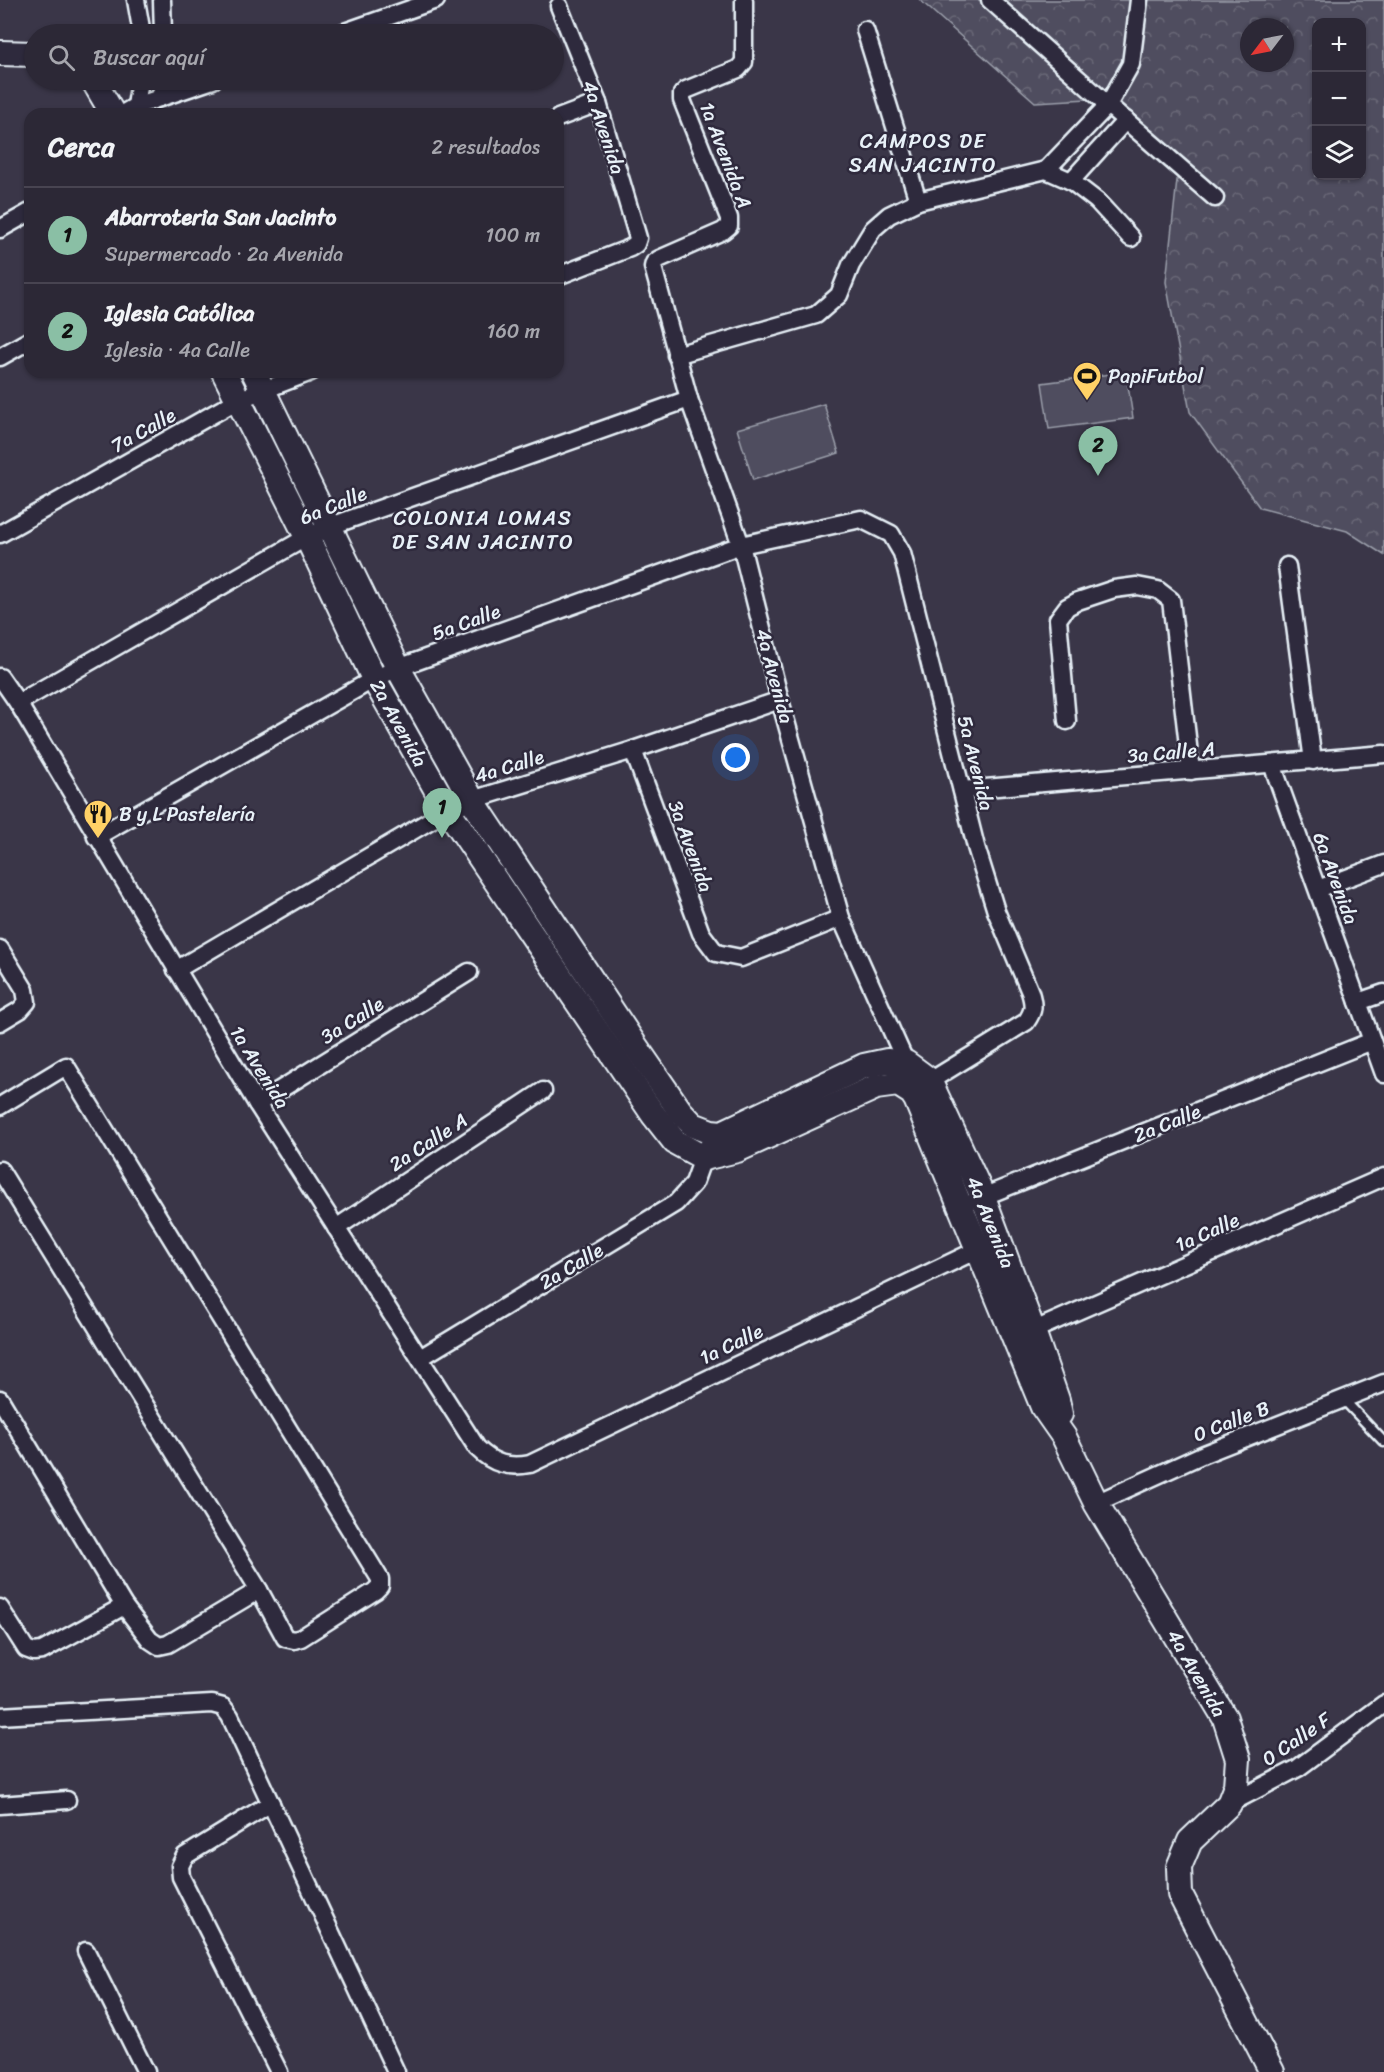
<!DOCTYPE html>
<html lang="es">
<head>
<meta charset="utf-8">
<style>
  body { margin:0; font-family:Sriracha,sans-serif; background:#383442; color:#f1f3f6 }
  .controls { position:absolute; right:18px; top:18px; display:grid; overflow:hidden; border-radius:12px; box-shadow:0 2px 4px #0004 }
  .controls button { width:54px; height:54px; display:grid; place-items:center; padding:0; border:0; border-bottom:2px solid #484451; background:#2c2836; color:#f1f3f6; font:30px sans-serif }
  .compass { position:absolute; left:1240px; top:18px; width:54px; height:54px; border-radius:50%; background:#2c2836; box-shadow:0 2px 4px #0004; rotate:238deg }
  .you { position:absolute; left:736px; top:758px; width:21px; height:21px; margin:-15px; border:4px solid #fff; border-radius:50%; background:#1a73e8; box-shadow:0 0 0 9px #1a73e833 }
  .badge { display:grid; place-items:center; width:39px; height:39px; border-radius:50%; background:#8abfa5; color:#111; font-size:20px; font-weight:700 }
  .pin { position:absolute; translate:-50% -50px; filter:drop-shadow(0 2px 3px #0008) }
  .pin::after { content:''; position:absolute; top:32px; width:21px; height:18px; background:inherit; clip-path:polygon(0 0,100% 0,50% 100%) }
  .list { margin:0; padding:0; list-style:none }
  h2 { display:flex; justify-content:space-between; align-items:center; height:78px; margin:0; padding:0 24px; font-size:26px }
  h2 small { font-size:20px; font-weight:400; color:#a6a6ad }
  .list li { display:grid; grid-template-columns:39px 1fr auto; gap:18px; align-items:center; box-sizing:border-box; height:96px; padding:0 24px; border-top:2px solid #484451 }
  .list b { display:block; font-size:22px; white-space:nowrap }
  .list p { margin:0; font-size:20px; white-space:nowrap; color:#a6a6ad }
  .list em { font-size:20px; font-style:normal; color:#a6a6ad }
  .icon { flex:none; width:33px; height:33px; fill:none; stroke:currentColor; stroke-width:2; stroke-linecap:round; stroke-linejoin:round }
  .map { position:relative; flex:none; width:1384px; height:2072px; overflow:hidden }
  .search { position:absolute; background:#2c2836; box-shadow:0 2px 4px #0004; left:24px; top:24px; width:540px; height:66px; display:flex; align-items:center; gap:15px; box-sizing:border-box; padding:0 21px; border-radius:33px; color:#a6a6ad; font-size:22px }
  .panel { position:absolute; background:#2c2836; box-shadow:0 2px 4px #0004; left:24px; top:108px; width:540px; height:270px; border-radius:18px }
  .map>svg:first-child { display:block }
  .forest { fill:url(#forest-crowns); stroke:#9ca0ac; stroke-width:1.5; fill-rule:evenodd }
  .pitch { fill:#504e5f; stroke:#9ca0ac; stroke-width:1.5 }
  .lines { fill:none; stroke-linecap:round; stroke-linejoin:round }
  .lane-casing { stroke:#e8f1f8; stroke-width:13 }
  .street-casing { stroke:#e8f1f8; stroke-width:21 }
  .secondary-casing { stroke:#e8f1f8; stroke-width:28 }
  .lane { stroke:#2f2a3d; stroke-width:8 }
  .street { stroke:#2f2a3d; stroke-width:16 }
  .secondary { stroke:#2f2a3d; stroke-width:24 }
  .labels { text-anchor:middle; stroke-width:5; stroke-linejoin:round; paint-order:stroke }
  .street-label { font-size:20px; fill:#e8f1f8; stroke:#2f2a3d }
  .poi-label { font-size:20px; fill:#e8f1f8; stroke:#2f2a3d; text-anchor:start }
  .neighbourhood-label { font-size:21px; letter-spacing:1.5px; fill:#e8f1f8; stroke:#2f2a3d }
</style>
</head>
<body>
<div class="map">
<svg width="1384" height="2072" viewBox="0 0 1384 2072">
  <defs>
    <pattern id="forest-crowns" width="20" height="18" patternUnits="userSpaceOnUse" patternTransform="scale(1.5)"><rect width="20" height="18" fill="#504e5f"/><path d="M2 6a3 3 0 1 1 6 0M12 15a3 3 0 1 1 6 0" fill="none" stroke="#696877"/></pattern>
  </defs>
  <rect width="100%" height="100%" fill="#3a3648"/>
  <filter id="ink" filterUnits="userSpaceOnUse"><feTurbulence type="fractalNoise" baseFrequency=".0167" numOctaves="2"/><feDisplacementMap in="SourceGraphic" scale="12" xChannelSelector="R" yChannelSelector="G"/><feConvolveMatrix kernelMatrix="1 2 1 2 8 2 1 2 1" color-interpolation-filters="sRGB"/></filter>
  <g filter="url(#ink)">
    <path class="forest" d="M920,0H1384V555L1347,531L1260,508L1190,412L1166,282L1178,171L1106,98L1035,102ZM1316,22H1362V176H1316ZM1249,27H1285V63H1249Z"/>
    <g class="pitch">
      <polygon points="1126,372 1133,418 1049,429 1042,383"/>
      <polygon points="824,404 839,453 753,480 737,429"/>
    </g>
    <g class="lines">
      <g class="lane-casing">
        <polyline id="lane" points="1344,1400 1384,1442"/>
      </g>
      <g class="street-casing">
        <g id="street">
          <polyline points="136,0 142,34"/>
          <polyline points="162,0 163,34"/>
          <polyline points="744,0 744,62 738,69 686,90 682,94 682,100 729,218 729,226 723,231 659,259 654,263 653,267 689,399 741,545 780,700 841,918 906,1063 903,1072"/>
          <polyline points="990,0 1108,105 1046,170"/>
          <polyline points="1139,0 1131,64 1108,105 1215,198"/>
          <polyline points="865,30 918,201"/>
          <polyline points="339,34 436,0"/>
          <polyline points="160,98 164,80"/>
          <polyline points="136,106 140,80"/>
          <polyline points="122,114 136,106 213,80"/>
          <polyline points="558,118 598,103"/>
          <polyline points="1071,181 1126,120"/>
          <polyline points="0,229 30,212"/>
          <polyline points="558,276 630,248 636,244 638,238 598,103 559,6"/>
          <polyline points="676,355 816,315 839,295 851,265 873,229 889,215 918,201 1046,170 1071,181 1097,201 1131,238"/>
          <polyline points="0,357 30,340"/>
          <polyline points="0,534 238,400 311,372"/>
          <polyline points="1287,566 1313,761"/>
          <path d="M0,677L18,703L257,1104L477,1448C493,1464 508,1468 530,1464L977,1250"/>
          <polyline points="18,703 307,537 331,526 689,399"/>
          <polyline points="1067,721 1058,619 1067,607 1078,601 1114,589 1137,586 1158,590 1171,600 1191,771"/>
          <polyline points="633,750 701,933 716,953 741,958 841,918"/>
          <polyline points="1272,764 1384,1074"/>
          <polyline points="962,790 1384,754"/>
          <path d="M96,837L374,679L398,668L741,545L861,519L891,534L902,553L976,847L996,911L1030,992C1034,1005 1034,1011 1026,1022L922,1086"/>
          <polyline points="1318,889 1384,864"/>
          <polyline points="0,949 25,990 27,1002 20,1010 0,1022"/>
          <polyline points="176,970 448,810 472,800 633,750 780,700"/>
          <polyline points="1358,1002 1384,993"/>
          <polyline points="257,1104 469,972"/>
          <polyline points="0,1106 66,1066 380,1579 380,1586 375,1591 301,1638 294,1640 285,1638 259,1590 0,1170"/>
          <polyline points="975,1200 1372,1041"/>
          <polyline points="336,1228 543,1091"/>
          <polyline points="1023,1335 1384,1177"/>
          <polyline points="420,1358 676,1203 694,1183 707,1147"/>
          <polyline points="0,1399 124,1606 150,1640 159,1646 168,1644 259,1590"/>
          <polyline points="1096,1503 1204,1454 1384,1383"/>
          <polyline points="0,1608 26,1649 34,1652 42,1651 124,1606"/>
          <polyline points="0,1716 212,1704 223,1707 230,1716 396,2072"/>
          <polyline points="271,1803 185,1856 180,1866 181,1877 279,2072"/>
          <polyline points="1229,1804 1298,1768 1384,1704"/>
          <polyline points="0,1805 67,1800"/>
          <polyline points="86,1951 146,2072"/>
        </g>
      </g>
      <g class="secondary-casing">
        <g id="secondary">
          <polyline points="0,53 34,54"/>
          <polyline points="93,80 113,114"/>
          <polyline points="224,372 307,537 374,679 448,810 653,1114 675,1142 704,1158 737,1150 876,1087 898,1084 912,1093 916,1099 1043,1407 1064,1437 1096,1503 1225,1718 1238,1759 1236,1786 1229,1804 1190,1841 1179,1867 1180,1894 1272,2072"/>
          <polyline points="254,372 398,668 472,800 636,1047 680,1111 693,1125 711,1132 722,1133 864,1066 887,1061 906,1063 929,1080 983,1197 1033,1331 1057,1400 1060,1414"/>
        </g>
      </g>
      <use href="#lane" class="lane"/>
      <use href="#street" class="street"/>
      <use href="#secondary" class="secondary"/>
    </g>
  </g>
  <defs>
    <g id="stadium-pin" transform="scale(1.5)"><path d="M0 17L-7.5 6A9.5 9.5 0 1 1 7.5 6Z" fill="#ffd166" stroke="#2f2a3d"/><path d="M0-5a6.5 5 0 1 0 0 10a6.5 5 0 1 0 0-10ZM-3.5-1.8h7v3.6h-7Z" fill="#111"/></g>
    <g id="restaurant-pin" transform="scale(1.5)"><path d="M0 17L-7.5 6A9.5 9.5 0 1 1 7.5 6Z" fill="#ffd166" stroke="#2f2a3d"/><path d="M-5-6h1v4h1v-4h1v4h1v-4h1v5L-1.5 .5V6h-2V.5L-5-1ZM5-6V6H3V1.5H1.5Q1.5-4 5-6Z" fill="#111"/></g>
  </defs>
  <g fill-rule="evenodd">
    <use href="#stadium-pin" x="1087" y="376"/>
    <use href="#restaurant-pin" x="98" y="814"/>
  </g>
  <g class="labels">
    <g class="street-label">
      <text transform="translate(604 127) rotate(72)" y="7">4a Avenida</text>
      <text transform="translate(726 155) rotate(69)" y="7">1a Avenida A</text>
      <text transform="translate(143 430) rotate(-29)" y="7">7a Calle</text>
      <text transform="translate(333 505) rotate(-22)" y="7">6a Calle</text>
      <text transform="translate(466 622) rotate(-20)" y="7">5a Calle</text>
      <text transform="translate(775 676) rotate(75)" y="7">4a Avenida</text>
      <text transform="translate(399 723) rotate(61)" y="7">2a Avenida</text>
      <text transform="translate(1171 752) rotate(-5)" y="7">3a Calle A</text>
      <text transform="translate(976 763) rotate(76)" y="7">5a Avenida</text>
      <text transform="translate(509 766) rotate(-17)" y="7">4a Calle</text>
      <text transform="translate(691 846) rotate(70)" y="7">3a Avenida</text>
      <text transform="translate(1336 878) rotate(70)" y="7">6a Avenida</text>
      <text transform="translate(352 1020) rotate(-32)" y="7">3a Calle</text>
      <text transform="translate(260 1067) rotate(58)" y="7">1a Avenida</text>
      <text transform="translate(1167 1123) rotate(-22)" y="7">2a Calle</text>
      <text transform="translate(428 1142) rotate(-33)" y="7">2a Calle A</text>
      <text transform="translate(991 1222) rotate(68)" y="7">4a Avenida</text>
      <text transform="translate(1207 1232) rotate(-24)" y="7">1a Calle</text>
      <text transform="translate(571 1266) rotate(-31)" y="7">2a Calle</text>
      <text transform="translate(731 1344) rotate(-26)" y="7">1a Calle</text>
      <text transform="translate(1231 1421) rotate(-21)" y="7">0 Calle B</text>
      <text transform="translate(1197 1673) rotate(60)" y="7">4a Avenida</text>
      <text transform="translate(1296 1739) rotate(-34)" y="7">0 Calle F</text>
    </g>
    <g class="poi-label">
      <text x="1108" y="383">PapiFutbol</text>
      <text x="119" y="821">B y L Pastelería</text>
    </g>
    <g class="neighbourhood-label">
      <text x="923" y="148">CAMPOS DE<tspan x="923" dy="24">SAN JACINTO</tspan></text>
      <text x="483" y="525">COLONIA LOMAS<tspan x="483" dy="24">DE SAN JACINTO</tspan></text>
    </g>
  </g>
</svg>
<div class="controls">
<button>+</button>
<button>−</button>
<button><svg class="icon" aria-label="layers" viewBox="0 0 24 24"><path d="M12 4l9 5-9 5-9-5zM3 14l9 5 9-5"/></svg></button>
</div>
<svg class="compass" viewBox="-18 -18 36 36"><path d="M0-13l5 13h-10z" fill="#e53935"/><path d="M0 13l5-13h-10z" fill="#a6a6ad"/></svg>
<div class="you"></div>
<div class="pin badge" style="left:442px;top:838px">1</div>
<div class="pin badge" style="left:1098px;top:476px">2</div>
<div class="search"><svg class="icon" aria-label="search" viewBox="0 0 24 24"><circle cx="10" cy="10" r="6"/><path d="M15 15l6 6"/></svg>Buscar aquí</div>
<section class="panel">
<h2>Cerca<small>2 resultados</small></h2>
<ul class="list">
<li><span class="badge">1</span><div><b>Abarroteria San Jacinto</b><p>Supermercado · 2a Avenida</p></div><em>100 m</em></li>
<li><span class="badge">2</span><div><b>Iglesia Católica</b><p>Iglesia · 4a Calle</p></div><em>160 m</em></li>
</ul>
</section>
</div>
</body>
</html>
